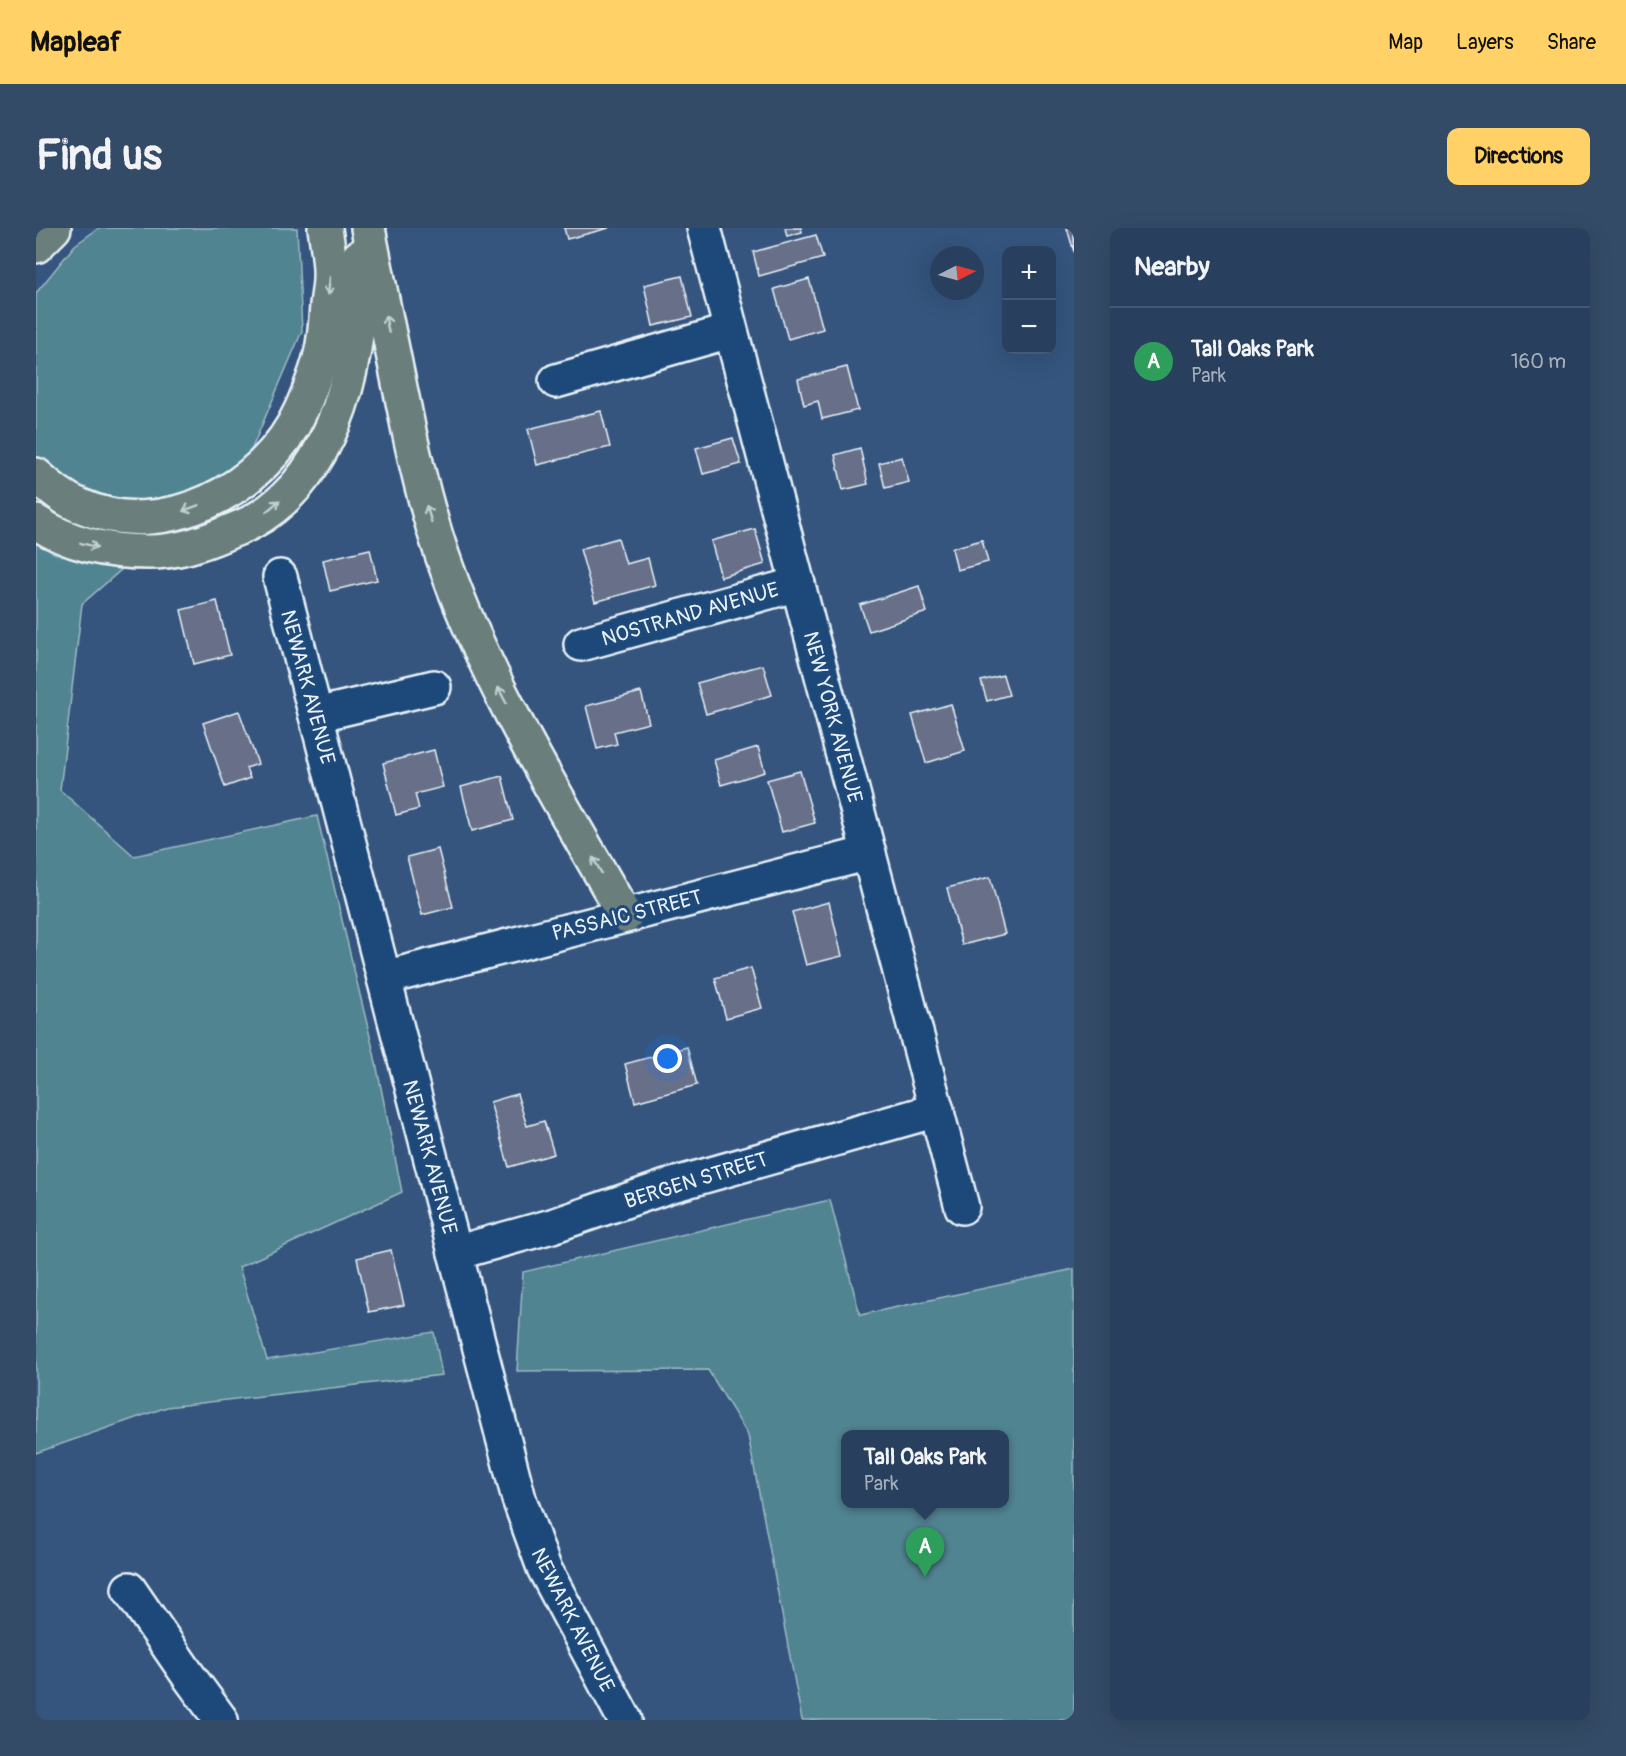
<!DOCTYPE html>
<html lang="en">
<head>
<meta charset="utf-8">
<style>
  body { margin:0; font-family:Pangolin,sans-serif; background:#344b67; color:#f1f3f6 }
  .controls { position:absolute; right:18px; top:18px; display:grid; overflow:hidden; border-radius:12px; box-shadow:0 6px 24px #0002 }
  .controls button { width:54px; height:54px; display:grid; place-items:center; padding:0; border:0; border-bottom:2px solid #445973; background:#28405e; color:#f1f3f6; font:30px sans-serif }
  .compass { position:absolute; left:894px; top:18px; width:54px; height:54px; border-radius:50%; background:#28405e; box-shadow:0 6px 24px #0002; rotate:84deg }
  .you { position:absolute; left:632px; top:831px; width:21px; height:21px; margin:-15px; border:4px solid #fff; border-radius:50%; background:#1a73e8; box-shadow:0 0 0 9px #1a73e833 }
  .badge { display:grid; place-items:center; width:39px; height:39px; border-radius:50%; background:#ffd166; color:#fff; font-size:20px; font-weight:700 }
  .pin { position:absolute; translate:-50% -50px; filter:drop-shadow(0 2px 3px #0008) }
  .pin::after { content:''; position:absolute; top:32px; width:21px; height:18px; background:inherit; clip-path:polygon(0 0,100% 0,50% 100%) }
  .popup { position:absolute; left:805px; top:1202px; width:168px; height:78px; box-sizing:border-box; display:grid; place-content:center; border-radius:12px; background:#28405e; filter:drop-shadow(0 2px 4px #0005); font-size:20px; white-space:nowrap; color:#a5afbc }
  .popup b { font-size:22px; color:#f1f3f6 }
  .popup::after { content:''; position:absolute; left:50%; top:100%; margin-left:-12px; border:12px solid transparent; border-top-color:#28405e }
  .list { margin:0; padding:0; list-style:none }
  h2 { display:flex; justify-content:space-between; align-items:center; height:78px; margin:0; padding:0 24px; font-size:26px }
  h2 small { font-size:20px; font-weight:400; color:#a5afbc }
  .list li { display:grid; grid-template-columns:39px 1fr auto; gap:18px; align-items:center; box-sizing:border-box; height:108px; padding:0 24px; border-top:2px solid #445973 }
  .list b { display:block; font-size:22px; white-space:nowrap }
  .list p { margin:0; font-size:20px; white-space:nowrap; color:#a5afbc }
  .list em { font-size:20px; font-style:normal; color:#a5afbc }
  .map { position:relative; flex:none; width:1038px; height:1492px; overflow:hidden; border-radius:12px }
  header { display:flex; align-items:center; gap:36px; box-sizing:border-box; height:84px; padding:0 30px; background:#ffd166; color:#111 }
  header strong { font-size:28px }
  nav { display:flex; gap:33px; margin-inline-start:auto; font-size:21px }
  .intro { display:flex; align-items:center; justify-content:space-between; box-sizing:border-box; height:144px; padding:0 36px }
  h1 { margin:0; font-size:42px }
  .button { padding:15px 27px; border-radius:12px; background:#ffd166; color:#111; font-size:21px; font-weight:700 }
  main { display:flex; gap:36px; padding:0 36px }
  aside { flex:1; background:#28405e; border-radius:12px; box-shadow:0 6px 24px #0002 }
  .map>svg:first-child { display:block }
  .green { fill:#518491; stroke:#9cbac4; stroke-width:1.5; fill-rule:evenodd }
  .building { fill:#687089; stroke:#e8f1f8; stroke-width:1.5 }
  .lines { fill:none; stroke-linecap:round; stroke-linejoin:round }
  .minor-casing { stroke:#e8f1f8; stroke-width:38 }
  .highway-casing { stroke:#e8f1f8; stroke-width:38 }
  .minor { stroke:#1f4a7a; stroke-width:33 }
  .highway { stroke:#6a7f7c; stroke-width:33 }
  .oneway { stroke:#c2cfd3 }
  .labels { text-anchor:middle; stroke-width:6; stroke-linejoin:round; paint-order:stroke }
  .street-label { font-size:21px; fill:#e8f1f8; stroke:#1f4a7a }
</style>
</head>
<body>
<header>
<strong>Mapleaf</strong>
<nav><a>Map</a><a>Layers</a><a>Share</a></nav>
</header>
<div class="intro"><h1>Find us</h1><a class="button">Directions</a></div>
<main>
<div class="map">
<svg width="1038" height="1492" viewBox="0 0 1038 1492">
  <rect width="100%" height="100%" fill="#35557e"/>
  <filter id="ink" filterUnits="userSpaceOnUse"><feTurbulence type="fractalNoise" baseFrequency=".0167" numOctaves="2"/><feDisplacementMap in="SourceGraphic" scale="12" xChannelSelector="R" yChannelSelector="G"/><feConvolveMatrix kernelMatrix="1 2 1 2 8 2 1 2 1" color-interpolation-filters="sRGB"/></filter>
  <g filter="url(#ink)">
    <g class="green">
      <polygon points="63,0 261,0 266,103 211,232 46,376 24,562 98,628 281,588 338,825 366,964 203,1039 231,1132 398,1104 406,1147 131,1179 0,1225 0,65 39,17"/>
      <path d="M794,972L824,1087L1038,1041V1492H766L712,1207L672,1142L481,1143L487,1044ZM968,1206V1276H810V1206Z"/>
    </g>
    <g class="building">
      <polygon points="528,0 573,0 531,11"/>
      <polygon points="749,0 765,0 766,4 751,8"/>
      <polygon points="1031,0 1038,0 1038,24"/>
      <polygon points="780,7 787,30 723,48 717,24"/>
      <polygon points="646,48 656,89 617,98 608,57"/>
      <polygon points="773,51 787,101 752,111 738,61"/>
      <polygon points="811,139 822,182 786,191 782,173 768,177 762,151"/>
      <polygon points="565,183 574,219 501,237 492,201"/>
      <polygon points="697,210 705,236 667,246 660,220"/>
      <polygon points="824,220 832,256 807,262 799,227"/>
      <polygon points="866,229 873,254 849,260 843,235"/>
      <polygon points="719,301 729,336 685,349 675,313"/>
      <polygon points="582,310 590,336 612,330 619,357 559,374 544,321"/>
      <polygon points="946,312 952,334 921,342 916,320"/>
      <polygon points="334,321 341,352 294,363 287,332"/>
      <polygon points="883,358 891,384 833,403 824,377"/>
      <polygon points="181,373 194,427 158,436 145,382"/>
      <polygon points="727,437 736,467 670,486 661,455"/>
      <polygon points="967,447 973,467 951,473 945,453"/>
      <polygon points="605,464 613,495 578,504 581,516 561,521 550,478"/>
      <polygon points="915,476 929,523 890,535 876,487"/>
      <polygon points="203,483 222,536 210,540 214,550 189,559 167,495"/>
      <polygon points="722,519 729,544 685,557 678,532"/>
      <polygon points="398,522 407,559 379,566 383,581 360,587 347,535"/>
      <polygon points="764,543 779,595 746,604 731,552"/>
      <polygon points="466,548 477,592 436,603 425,559"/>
      <polygon points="402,621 417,679 386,687 371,629"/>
      <polygon points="954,649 969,706 926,717 911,660"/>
      <polygon points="793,674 806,728 770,737 756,684"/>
      <polygon points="715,740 726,780 690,790 679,750"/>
      <polygon points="651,819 661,857 599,874 589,836"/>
      <polygon points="481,866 491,898 508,893 518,926 473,939 454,874"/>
      <polygon points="355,1022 368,1077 333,1084 321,1030"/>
    </g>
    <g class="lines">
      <g class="minor-casing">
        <g id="minor">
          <polyline points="668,0 926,979"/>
          <polyline points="520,153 694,103"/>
          <polyline points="244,349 483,1271 508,1340 589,1492"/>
          <polyline points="545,416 762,356"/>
          <polyline points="280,487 398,459"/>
          <polyline points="348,750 833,625"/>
          <polyline points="419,1025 516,998 633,958 901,882"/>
          <polyline points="93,1361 152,1447 185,1492"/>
        </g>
      </g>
      <g class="highway-casing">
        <g id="highway">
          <path d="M332,0C343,58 355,116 367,174C378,230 391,286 411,341C455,463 525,575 589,688"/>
          <polyline points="0,18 18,0"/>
          <path d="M0,247C14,259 27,271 45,278C127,314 229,262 265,182C272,167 283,138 286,122C289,108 290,92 291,77C292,68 294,59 294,50C295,34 291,16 289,0"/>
          <path d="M0,294C34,317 73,324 113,324C140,324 164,316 188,306C197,302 206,299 214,295C303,247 328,122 323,29"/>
        </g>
      </g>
      <use href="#minor" class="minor"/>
      <use href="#highway" class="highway"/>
    </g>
    <defs><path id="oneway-shaft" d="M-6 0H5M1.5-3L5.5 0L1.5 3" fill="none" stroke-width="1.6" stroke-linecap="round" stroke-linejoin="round" transform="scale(1.5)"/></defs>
    <g class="oneway">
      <use href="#oneway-shaft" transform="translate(293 58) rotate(96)"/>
      <use href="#oneway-shaft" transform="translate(351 96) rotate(-101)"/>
      <use href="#oneway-shaft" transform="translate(237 278) rotate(-40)"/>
      <use href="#oneway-shaft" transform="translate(155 280) rotate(159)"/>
      <use href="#oneway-shaft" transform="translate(393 286) rotate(-107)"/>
      <use href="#oneway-shaft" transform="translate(53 317) rotate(14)"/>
      <use href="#oneway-shaft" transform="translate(466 467) rotate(-118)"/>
      <use href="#oneway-shaft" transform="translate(561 637) rotate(-119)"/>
    </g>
  </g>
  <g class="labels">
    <g class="street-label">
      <text transform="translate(654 386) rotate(-16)" y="7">NOSTRAND AVENUE</text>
      <text transform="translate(272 459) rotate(75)" y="7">NEWARK AVENUE</text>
      <text transform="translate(797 489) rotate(75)" y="7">NEW YORK AVENUE</text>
      <text transform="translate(591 687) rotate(-14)" y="7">PASSAIC STREET</text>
      <text transform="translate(394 929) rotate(75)" y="7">NEWARK AVENUE</text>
      <text transform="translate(660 952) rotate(-17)" y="7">BERGEN STREET</text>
      <text transform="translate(537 1392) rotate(63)" y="7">NEWARK AVENUE</text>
    </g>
  </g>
</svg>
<div class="controls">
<button>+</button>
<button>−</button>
</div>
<svg class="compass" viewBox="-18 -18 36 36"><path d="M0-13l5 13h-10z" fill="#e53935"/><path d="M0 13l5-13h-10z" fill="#a5afbc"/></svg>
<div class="you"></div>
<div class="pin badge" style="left:889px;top:1349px;background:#2e9e5b">A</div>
<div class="popup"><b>Tall Oaks Park</b>Park</div>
</div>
<aside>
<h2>Nearby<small></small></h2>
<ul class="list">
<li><span class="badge" style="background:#2e9e5b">A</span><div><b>Tall Oaks Park</b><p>Park</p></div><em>160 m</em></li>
</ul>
</aside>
</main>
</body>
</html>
